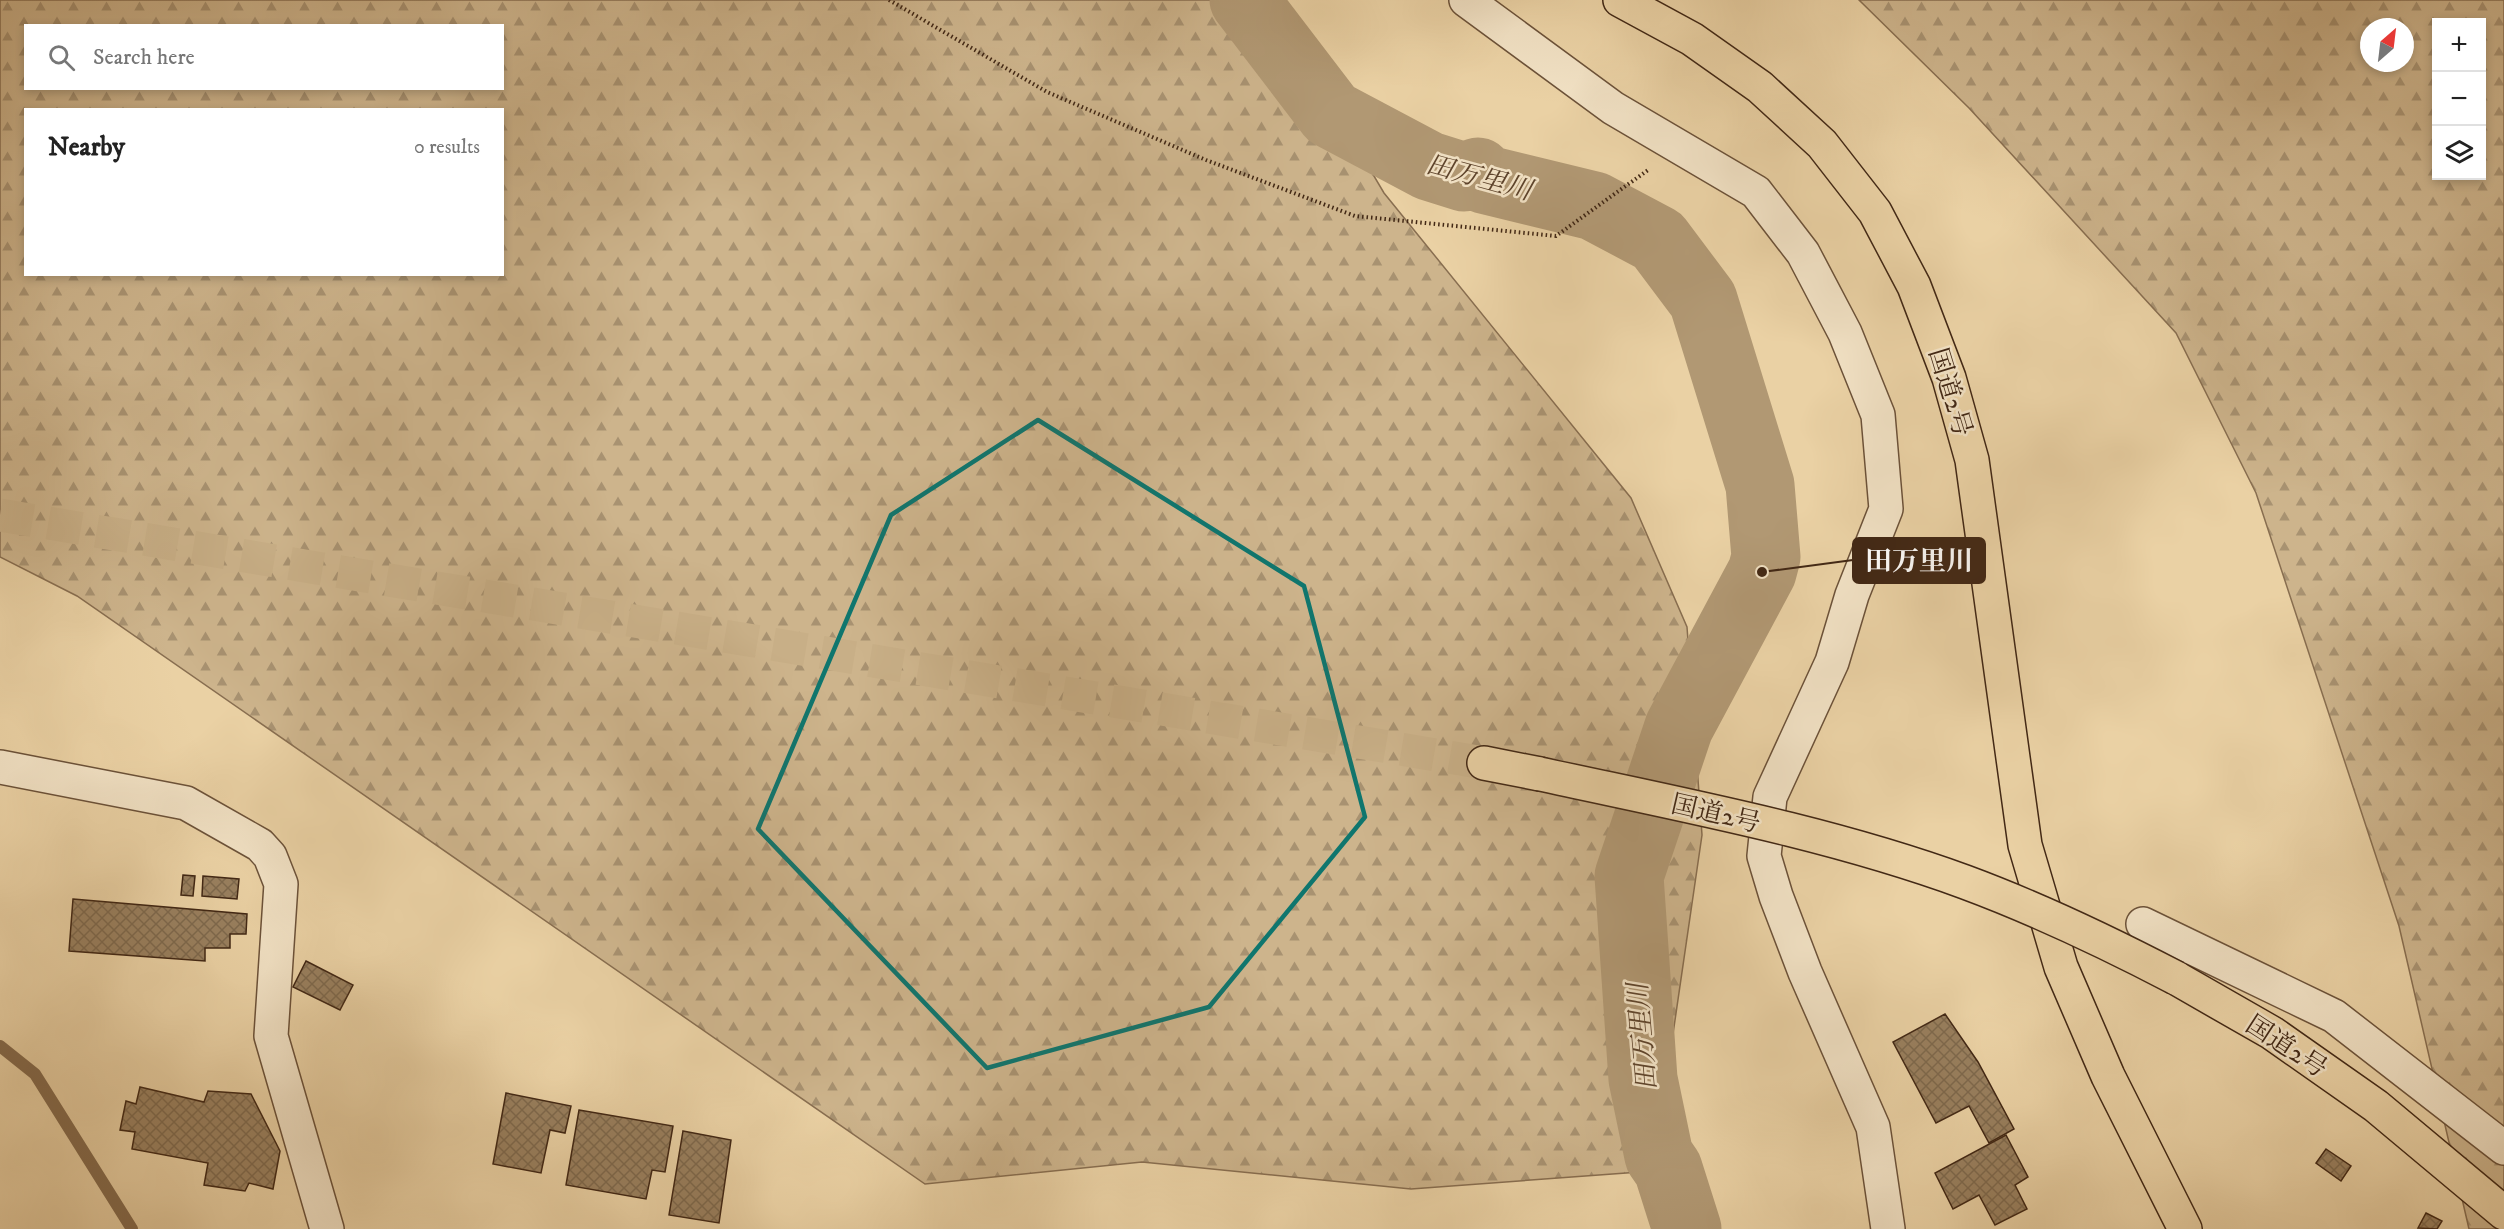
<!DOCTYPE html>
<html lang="en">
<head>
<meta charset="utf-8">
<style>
  body { margin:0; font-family:"IM FELL DW Pica","Noto Serif JP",serif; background:#f6f6f6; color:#222 }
  .controls { position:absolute; right:18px; top:18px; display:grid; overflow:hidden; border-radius:0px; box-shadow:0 3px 9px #0003 }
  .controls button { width:54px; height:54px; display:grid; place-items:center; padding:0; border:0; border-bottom:2px solid #e0e0e0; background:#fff; color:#222; font:30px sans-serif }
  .compass { position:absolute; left:2360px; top:18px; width:54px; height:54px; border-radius:50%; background:#fff; box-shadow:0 3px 9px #0003; rotate:28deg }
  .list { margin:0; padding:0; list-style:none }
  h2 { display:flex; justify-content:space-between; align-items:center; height:78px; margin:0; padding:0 24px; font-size:26px }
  h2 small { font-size:20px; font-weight:400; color:#767676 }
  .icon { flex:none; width:33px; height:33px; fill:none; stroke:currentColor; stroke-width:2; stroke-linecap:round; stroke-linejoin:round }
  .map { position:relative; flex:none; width:2504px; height:1229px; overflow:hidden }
  .search { position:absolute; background:#fff; box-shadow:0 3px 9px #0003; left:24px; top:24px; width:480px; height:66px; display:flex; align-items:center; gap:15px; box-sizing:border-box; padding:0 21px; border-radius:0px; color:#767676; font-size:22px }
  .panel { position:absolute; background:#fff; box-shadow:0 3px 9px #0003; left:24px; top:108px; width:480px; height:168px; border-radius:0px }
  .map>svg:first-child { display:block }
  .forest { fill:url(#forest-firs); stroke:#886e50; stroke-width:1.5; fill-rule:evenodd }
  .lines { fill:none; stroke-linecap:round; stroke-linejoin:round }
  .stream { stroke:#856b4d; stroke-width:12 }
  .river { stroke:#b19873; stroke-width:69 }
  .building { fill:url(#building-cross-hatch); stroke:#422815; stroke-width:1.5 }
  .trunk-tunnel { stroke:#c8af87; stroke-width:33; stroke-dasharray:33 16; stroke-linecap:butt }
  .pedestrian-casing { stroke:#6c5239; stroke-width:36 }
  .minor-casing { stroke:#6c5239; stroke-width:36 }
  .trunk-casing { stroke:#422815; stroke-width:36 }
  .path { stroke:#422815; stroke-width:4; stroke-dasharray:1.5 3; stroke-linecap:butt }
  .pedestrian { stroke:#f1e1c4; stroke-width:33 }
  .minor { stroke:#f1e1c4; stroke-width:33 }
  .trunk { stroke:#ead1a4; stroke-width:33 }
  .trunk-bridge-casing { stroke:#422815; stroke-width:36; stroke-linecap:butt }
  .trunk-bridge { stroke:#ead1a4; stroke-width:33 }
  .marked { fill:none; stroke:#0f766e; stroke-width:4.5; stroke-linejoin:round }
  .labels { text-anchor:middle; stroke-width:5; stroke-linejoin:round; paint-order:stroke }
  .street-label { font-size:26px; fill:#422815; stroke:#f1e1c4 }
  .water-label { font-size:27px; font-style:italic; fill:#5e442c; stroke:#f1e1c4 }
  .leader { fill:none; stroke:#422815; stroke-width:2 }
  .callout-dot { fill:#422815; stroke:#f1e1c4; stroke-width:2 }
  .callout { fill:#422815; stroke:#422815; stroke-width:2 }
  .callout-label { font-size:27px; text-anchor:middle; font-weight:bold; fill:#fff }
</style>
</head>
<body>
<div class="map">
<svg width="2504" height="1229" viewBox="0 0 2504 1229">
  <defs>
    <pattern id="forest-firs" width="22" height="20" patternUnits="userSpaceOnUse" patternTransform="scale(1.5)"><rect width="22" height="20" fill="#cdb48c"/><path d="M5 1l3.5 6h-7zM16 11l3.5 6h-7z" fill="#a89271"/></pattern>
    <pattern id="building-cross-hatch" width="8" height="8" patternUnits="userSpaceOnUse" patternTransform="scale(1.5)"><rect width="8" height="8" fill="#99805f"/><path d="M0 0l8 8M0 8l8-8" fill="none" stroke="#7e694d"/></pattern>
  </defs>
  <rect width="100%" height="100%" fill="#ead1a4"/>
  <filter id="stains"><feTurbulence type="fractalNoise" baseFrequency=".00333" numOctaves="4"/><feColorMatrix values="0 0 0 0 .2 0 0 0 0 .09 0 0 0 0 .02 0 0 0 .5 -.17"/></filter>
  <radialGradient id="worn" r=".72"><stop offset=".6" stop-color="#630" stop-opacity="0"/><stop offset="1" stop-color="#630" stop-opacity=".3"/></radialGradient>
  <g class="forest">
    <path d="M0,0H1270L1384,193L1631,498L1687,627L1702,835L1653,1171L1411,1189L1142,1162L925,1184L77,596L0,557ZM26,26H502V88H26ZM26,110H502V274H26Z"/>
    <path d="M1859,0H2504V1229H2469L2399,926L2256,493L2176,333L1969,108ZM2436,22H2482V176H2436ZM2369,27H2405V63H2369Z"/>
  </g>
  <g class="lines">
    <polyline class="stream" points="0,1046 35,1074 132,1229"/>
    <polyline class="river" points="1244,0 1331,114 1429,166 1464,177 1478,172 1483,179 1594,206 1658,240 1703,300 1760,485 1766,557 1762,572 1679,727 1629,876 1643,1079 1659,1156 1668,1169 1687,1229"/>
  </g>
  <g class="building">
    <polygon points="183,875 195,876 193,896 181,895"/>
    <polygon points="203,876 239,879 237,899 202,896"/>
    <polygon points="73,899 247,914 246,934 230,934 230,948 205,948 205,961 69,951"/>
    <polygon points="306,961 353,985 340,1010 293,987"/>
    <polygon points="1945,1014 1978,1062 2014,1129 1989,1143 1969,1106 1936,1123 1893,1042"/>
    <polygon points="140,1087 204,1102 208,1091 251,1094 280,1151 273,1189 249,1183 245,1191 204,1185 208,1163 132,1149 135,1132 120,1130 126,1101 136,1104"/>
    <polygon points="506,1093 571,1106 565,1133 550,1130 541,1173 493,1164"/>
    <polygon points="579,1110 673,1126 665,1172 652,1170 646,1199 566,1185"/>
    <polygon points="683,1131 731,1140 719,1223 669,1215"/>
    <polygon points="2006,1135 2028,1177 2015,1185 2027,1209 1995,1225 1979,1195 1953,1209 1935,1173"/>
    <polygon points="2326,1149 2351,1166 2341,1181 2316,1163"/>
    <polygon points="2426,1213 2442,1221 2437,1229 2418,1228"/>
  </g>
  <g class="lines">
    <polyline class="trunk-tunnel" points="0,515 1484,763"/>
    <g class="pedestrian-casing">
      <polyline id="pedestrian" points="2143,924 2334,1016 2504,1148"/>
    </g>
    <g class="minor-casing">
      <g id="minor">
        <polyline points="1466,0 1613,108 1756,192 1803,253 1845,333 1878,415 1886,509 1852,595 1832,662 1770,797 1764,856 1776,896 1805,972 1873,1127 1888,1229"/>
        <polyline points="0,767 186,803 260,845 270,856 281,884 271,1036 327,1229"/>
      </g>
    </g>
    <g class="trunk-casing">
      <g id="trunk">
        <polyline points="1620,0 1692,39 1760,87 1822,144 1875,212 1914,286 1949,378 1972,460 2025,845 2061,967 2108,1076 2185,1229"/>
        <polyline points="1484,763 1540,774"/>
        <polyline points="2176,978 2272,1033 2376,1106 2504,1213"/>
      </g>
    </g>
    <polyline class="path" points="889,0 1047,92 1206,160 1355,216 1556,236 1648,170"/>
    <use href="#pedestrian" class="pedestrian"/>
    <use href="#minor" class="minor"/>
    <use href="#trunk" class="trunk"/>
    <g class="trunk-bridge-casing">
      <path id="trunk-bridge" d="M1540,774C1682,805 1828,832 1965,882C2038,909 2107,942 2176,978"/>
    </g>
    <use href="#trunk-bridge" class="trunk-bridge"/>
  </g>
  <path class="marked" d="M1038,420L1304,586L1365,817L1209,1007L987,1068L758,829L891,515Z"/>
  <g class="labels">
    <g class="street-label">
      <text transform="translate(1951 392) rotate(73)" y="9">国道2号</text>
      <text transform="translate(1716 813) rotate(13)" y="9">国道2号</text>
      <text transform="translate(2287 1046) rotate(33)" y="9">国道2号</text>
    </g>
    <g class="water-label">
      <text transform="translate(1479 177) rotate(15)" y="9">田万里川</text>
      <text transform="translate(1642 1037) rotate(-95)" y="9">田万里川</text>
    </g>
  </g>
  <path class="leader" d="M1762 572L1853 560"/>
  <circle class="callout-dot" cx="1762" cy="572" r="6"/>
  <rect class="callout" x="1853" y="538" width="132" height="45" rx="6"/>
  <g class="callout-label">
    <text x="1919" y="570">田万里川</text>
  </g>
  <rect width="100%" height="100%" filter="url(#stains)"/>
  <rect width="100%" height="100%" fill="url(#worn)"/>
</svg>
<div class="controls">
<button>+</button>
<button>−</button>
<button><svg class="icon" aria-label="layers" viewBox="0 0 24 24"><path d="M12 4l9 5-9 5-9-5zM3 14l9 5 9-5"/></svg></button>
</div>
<svg class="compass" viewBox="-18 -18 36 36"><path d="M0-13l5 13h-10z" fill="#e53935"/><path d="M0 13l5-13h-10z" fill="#767676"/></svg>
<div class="search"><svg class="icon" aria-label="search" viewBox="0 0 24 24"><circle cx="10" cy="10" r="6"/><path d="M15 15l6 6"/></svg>Search here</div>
<section class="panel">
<h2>Nearby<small>0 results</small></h2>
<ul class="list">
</ul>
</section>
</div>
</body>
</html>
